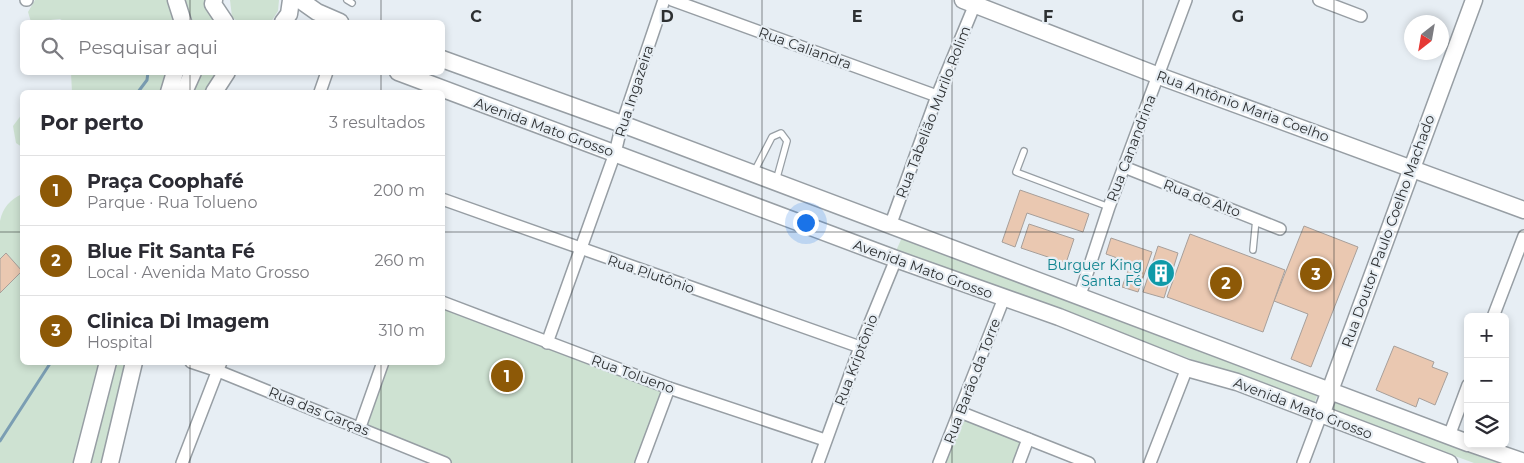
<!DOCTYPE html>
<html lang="pt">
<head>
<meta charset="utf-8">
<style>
  body { margin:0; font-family:Montserrat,sans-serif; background:#f2f2f3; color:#2b2b33 }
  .controls { position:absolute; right:15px; bottom:15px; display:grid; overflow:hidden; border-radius:8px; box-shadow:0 2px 8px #0003 }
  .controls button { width:45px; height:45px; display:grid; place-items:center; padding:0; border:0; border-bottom:1px solid #e1e1e2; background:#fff; color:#2b2b33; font:25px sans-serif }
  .compass { position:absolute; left:1404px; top:15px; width:45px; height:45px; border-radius:50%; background:#fff; box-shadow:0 2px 8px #0003; rotate:211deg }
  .you { position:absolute; left:805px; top:222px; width:18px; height:18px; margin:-12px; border:4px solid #fff; border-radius:50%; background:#1a73e8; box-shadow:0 0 0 8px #1a73e833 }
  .badge { display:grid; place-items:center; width:32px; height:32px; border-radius:50%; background:#8d5907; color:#fff; font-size:16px; font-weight:700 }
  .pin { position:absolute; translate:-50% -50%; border:2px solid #fff; box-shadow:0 1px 5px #0006 }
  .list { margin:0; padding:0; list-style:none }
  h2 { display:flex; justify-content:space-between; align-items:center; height:65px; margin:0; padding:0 20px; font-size:21px }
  h2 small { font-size:16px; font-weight:400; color:#7c7c81 }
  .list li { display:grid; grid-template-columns:32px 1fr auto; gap:15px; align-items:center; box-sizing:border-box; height:70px; padding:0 20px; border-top:1px solid #e1e1e2 }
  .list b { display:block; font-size:19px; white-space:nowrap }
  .list p { margin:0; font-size:16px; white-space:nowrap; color:#7c7c81 }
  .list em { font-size:16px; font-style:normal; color:#7c7c81 }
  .icon { flex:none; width:28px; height:28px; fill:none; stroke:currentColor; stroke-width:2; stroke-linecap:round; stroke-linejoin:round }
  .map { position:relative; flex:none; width:1524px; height:463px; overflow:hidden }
  .search { position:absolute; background:#fff; box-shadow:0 2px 8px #0003; left:20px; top:20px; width:425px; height:55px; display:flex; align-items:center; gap:12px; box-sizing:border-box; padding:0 18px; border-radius:8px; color:#7c7c81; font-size:19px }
  .panel { position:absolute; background:#fff; box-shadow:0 2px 8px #0003; left:20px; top:90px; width:425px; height:275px; border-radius:8px }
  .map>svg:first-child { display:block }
  .green { fill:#cee2d2 }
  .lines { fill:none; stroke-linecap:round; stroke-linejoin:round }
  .stream { stroke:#7b9eb3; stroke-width:3 }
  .building { fill:#eac8b1; stroke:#a79f9a }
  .lane-casing { stroke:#979ea4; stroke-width:8 }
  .street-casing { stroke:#979ea4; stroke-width:14 }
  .secondary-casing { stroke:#979ea4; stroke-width:19 }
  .lane { stroke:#fff; stroke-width:5.5 }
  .street { stroke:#fff; stroke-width:11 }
  .secondary { stroke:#fff; stroke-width:16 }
  .grid { fill:none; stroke:#2d3032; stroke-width:1; stroke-opacity:0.55 }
  .labels { text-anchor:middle; stroke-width:4.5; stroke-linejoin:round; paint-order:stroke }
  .street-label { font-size:14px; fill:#2d3032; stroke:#e7eef4 }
  .culture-label { font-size:14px; fill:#0d838f; stroke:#e7eef4; text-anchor:end }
  .grid-label { font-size:16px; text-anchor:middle; font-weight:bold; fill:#2d3032; stroke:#e7eef4; stroke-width:4.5; stroke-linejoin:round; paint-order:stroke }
</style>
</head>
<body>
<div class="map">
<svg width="1524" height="463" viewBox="0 0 1524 463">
  <rect width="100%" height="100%" fill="#e7eef4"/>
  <g class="green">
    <polygon points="35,0 206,0 214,22 65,22 60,19 31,22 28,12"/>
    <polygon points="230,0 279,0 278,11 271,22 238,22 232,17"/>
    <polygon points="71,73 222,73 208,92 72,92"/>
    <polygon points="22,114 22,147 16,143 13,126"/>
    <path d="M22,194V362L132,363L107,463H0V221C3,207 10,200 22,194Z"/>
    <polygon points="903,235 1319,391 1314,404 896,251"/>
    <polygon points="443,302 669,388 641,463 445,463 360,427 383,363 442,362"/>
    <polygon points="1322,391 1512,463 1474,463 1317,406"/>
    <polygon points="960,412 1028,439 1019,463 939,463"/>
  </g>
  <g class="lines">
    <g class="stream">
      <polyline points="138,92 147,80 148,72"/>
      <polyline points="0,441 51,362"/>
    </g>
  </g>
  <g class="building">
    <polygon points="1020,190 1089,214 1083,232 1027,213 1015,247 1002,242"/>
    <polygon points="1029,224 1074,239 1066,263 1021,248"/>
    <polygon points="1304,226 1358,247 1311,367 1291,359 1308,314 1274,301"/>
    <polygon points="1190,234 1285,270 1263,332 1167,297"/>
    <polygon points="1111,238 1152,252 1138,292 1122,287 1131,263 1106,254"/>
    <polygon points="1158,246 1178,253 1164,298 1143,292"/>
    <polygon points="6,253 22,271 0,293 0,259"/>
    <polygon points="1394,346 1434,362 1432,367 1448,373 1435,405 1419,398 1416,407 1376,390"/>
  </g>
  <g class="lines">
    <g class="lane-casing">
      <g id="lane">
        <polyline points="347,0 352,3"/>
        <polyline points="1024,151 1016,172 1109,207"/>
        <polyline points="754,172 772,137 781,133 787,141 776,181"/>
        <polyline points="1253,250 1256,219"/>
      </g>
    </g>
    <g class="street-casing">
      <g id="street">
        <polyline points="26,0 27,0"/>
        <polyline points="672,0 937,96"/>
        <polyline points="1319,0 1361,16"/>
        <polyline points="320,92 327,72"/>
        <polyline points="1124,167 1280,229"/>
        <polyline points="442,199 860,347"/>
        <polyline points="890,226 937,96 975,4 979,0"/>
        <polyline points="1079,298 1109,207 1186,0"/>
        <polyline points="442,302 669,388 825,440"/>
        <polyline points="1493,317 1524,236"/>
        <polyline points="547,343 615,153 622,124 664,0"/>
        <polyline points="191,362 218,371 445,463"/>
        <polyline points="960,412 1089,463"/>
        <polyline points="360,427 383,362"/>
        <polyline points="1449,436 1468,385"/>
        <polyline points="182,463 221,362"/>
        <polyline points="641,463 669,388"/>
        <polyline points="818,463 860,347 896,259"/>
        <polyline points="939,463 1004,298"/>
        <polyline points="1019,463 1028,439"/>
        <polyline points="1150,463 1187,368"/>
        <polyline points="1303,463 1321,415"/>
      </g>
    </g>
    <g class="secondary-casing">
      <g id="secondary">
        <polyline points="176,0 183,22"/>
        <polyline points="214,0 213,4 225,22"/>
        <polyline points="300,0 317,12 340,22"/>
        <polyline points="963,0 1159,76 1524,210"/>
        <polyline points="283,22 289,14 291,0"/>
        <polyline points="442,59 622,124 1468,443"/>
        <polyline points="398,72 896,259 1059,317 1187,368 1237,382 1449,463"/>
        <polyline points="169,92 175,72"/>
        <polyline points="184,92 193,72"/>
        <polyline points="214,92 227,72"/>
        <polyline points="1321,415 1474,0"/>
        <polyline points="1472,444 1524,462"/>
        <polyline points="82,463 108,362"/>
        <polyline points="110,463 134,362"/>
      </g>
    </g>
    <use href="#lane" class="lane"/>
    <use href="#street" class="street"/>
    <use href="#secondary" class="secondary"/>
  </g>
  <path class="grid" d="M190,0V22M381,0V22M572,0V463M762,0V463M952,0V463M1143,0V463M1334,0V463M190,72V92M381,72V92M0,232H22M442,232H1524M190,362V463M381,362V463"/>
  <defs>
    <g id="building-disc" transform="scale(1.4375)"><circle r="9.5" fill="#0f9aa8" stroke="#e7eef4"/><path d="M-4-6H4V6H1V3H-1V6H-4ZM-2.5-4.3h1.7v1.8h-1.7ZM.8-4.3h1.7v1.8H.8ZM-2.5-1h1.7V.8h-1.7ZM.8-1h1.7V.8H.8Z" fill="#fff"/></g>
  </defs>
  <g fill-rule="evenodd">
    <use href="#building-disc" x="1161" y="273"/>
  </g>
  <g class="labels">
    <g class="street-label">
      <text transform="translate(805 48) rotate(20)" y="5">Rua Caliandra</text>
      <text transform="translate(634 91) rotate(-72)" y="5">Rua Ingazeira</text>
      <text transform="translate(1243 106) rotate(20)" y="5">Rua Antônio Maria Coelho</text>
      <text transform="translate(933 112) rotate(-69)" y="5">Rua Tabelião Murilo Rolim</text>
      <text transform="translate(544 127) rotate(20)" y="5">Avenida Mato Grosso</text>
      <text transform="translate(1131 148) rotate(-69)" y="5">Rua Canandrina</text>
      <text transform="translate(1202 198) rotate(21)" y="5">Rua do Alto</text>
      <text transform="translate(1388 231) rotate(-70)" y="5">Rua Doutor Paulo Coelho Machado</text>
      <text transform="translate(923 269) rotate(20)" y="5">Avenida Mato Grosso</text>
      <text transform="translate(651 274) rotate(19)" y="5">Rua Plutônio</text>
      <text transform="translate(856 360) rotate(-69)" y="5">Rua Kriptônio</text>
      <text transform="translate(633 374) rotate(20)" y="5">Rua Tolueno</text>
      <text transform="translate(972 381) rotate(-69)" y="5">Rua Barão da Torre</text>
      <text transform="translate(1303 408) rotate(21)" y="5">Avenida Mato Grosso</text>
      <text transform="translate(319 411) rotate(22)" y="5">Rua das Garças</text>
    </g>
    <g class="culture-label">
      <text x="1142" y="270">Burguer King<tspan x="1142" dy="16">Santa Fé</tspan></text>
    </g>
  </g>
  <g class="grid-label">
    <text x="476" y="22">C</text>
    <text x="667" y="22">D</text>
    <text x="857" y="22">E</text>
    <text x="1048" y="22">F</text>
    <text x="1238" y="22">G</text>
  </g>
</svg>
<div class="controls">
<button>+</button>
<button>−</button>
<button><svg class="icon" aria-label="layers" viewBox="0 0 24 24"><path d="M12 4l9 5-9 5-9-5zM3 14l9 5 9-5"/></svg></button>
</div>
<svg class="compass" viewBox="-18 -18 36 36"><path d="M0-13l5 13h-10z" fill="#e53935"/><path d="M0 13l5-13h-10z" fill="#7c7c81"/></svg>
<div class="you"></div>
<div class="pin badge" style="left:507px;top:376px">1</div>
<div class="pin badge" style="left:1226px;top:283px">2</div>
<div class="pin badge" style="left:1316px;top:274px">3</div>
<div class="search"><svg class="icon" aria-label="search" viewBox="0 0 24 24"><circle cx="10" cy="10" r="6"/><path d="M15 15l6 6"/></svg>Pesquisar aqui</div>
<section class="panel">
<h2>Por perto<small>3 resultados</small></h2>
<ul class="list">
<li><span class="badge">1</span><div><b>Praça Coophafé</b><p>Parque · Rua Tolueno</p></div><em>200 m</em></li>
<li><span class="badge">2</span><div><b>Blue Fit Santa Fé</b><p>Local · Avenida Mato Grosso</p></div><em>260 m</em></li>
<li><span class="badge">3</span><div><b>Clinica Di Imagem</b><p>Hospital</p></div><em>310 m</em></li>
</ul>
</section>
</div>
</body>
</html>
